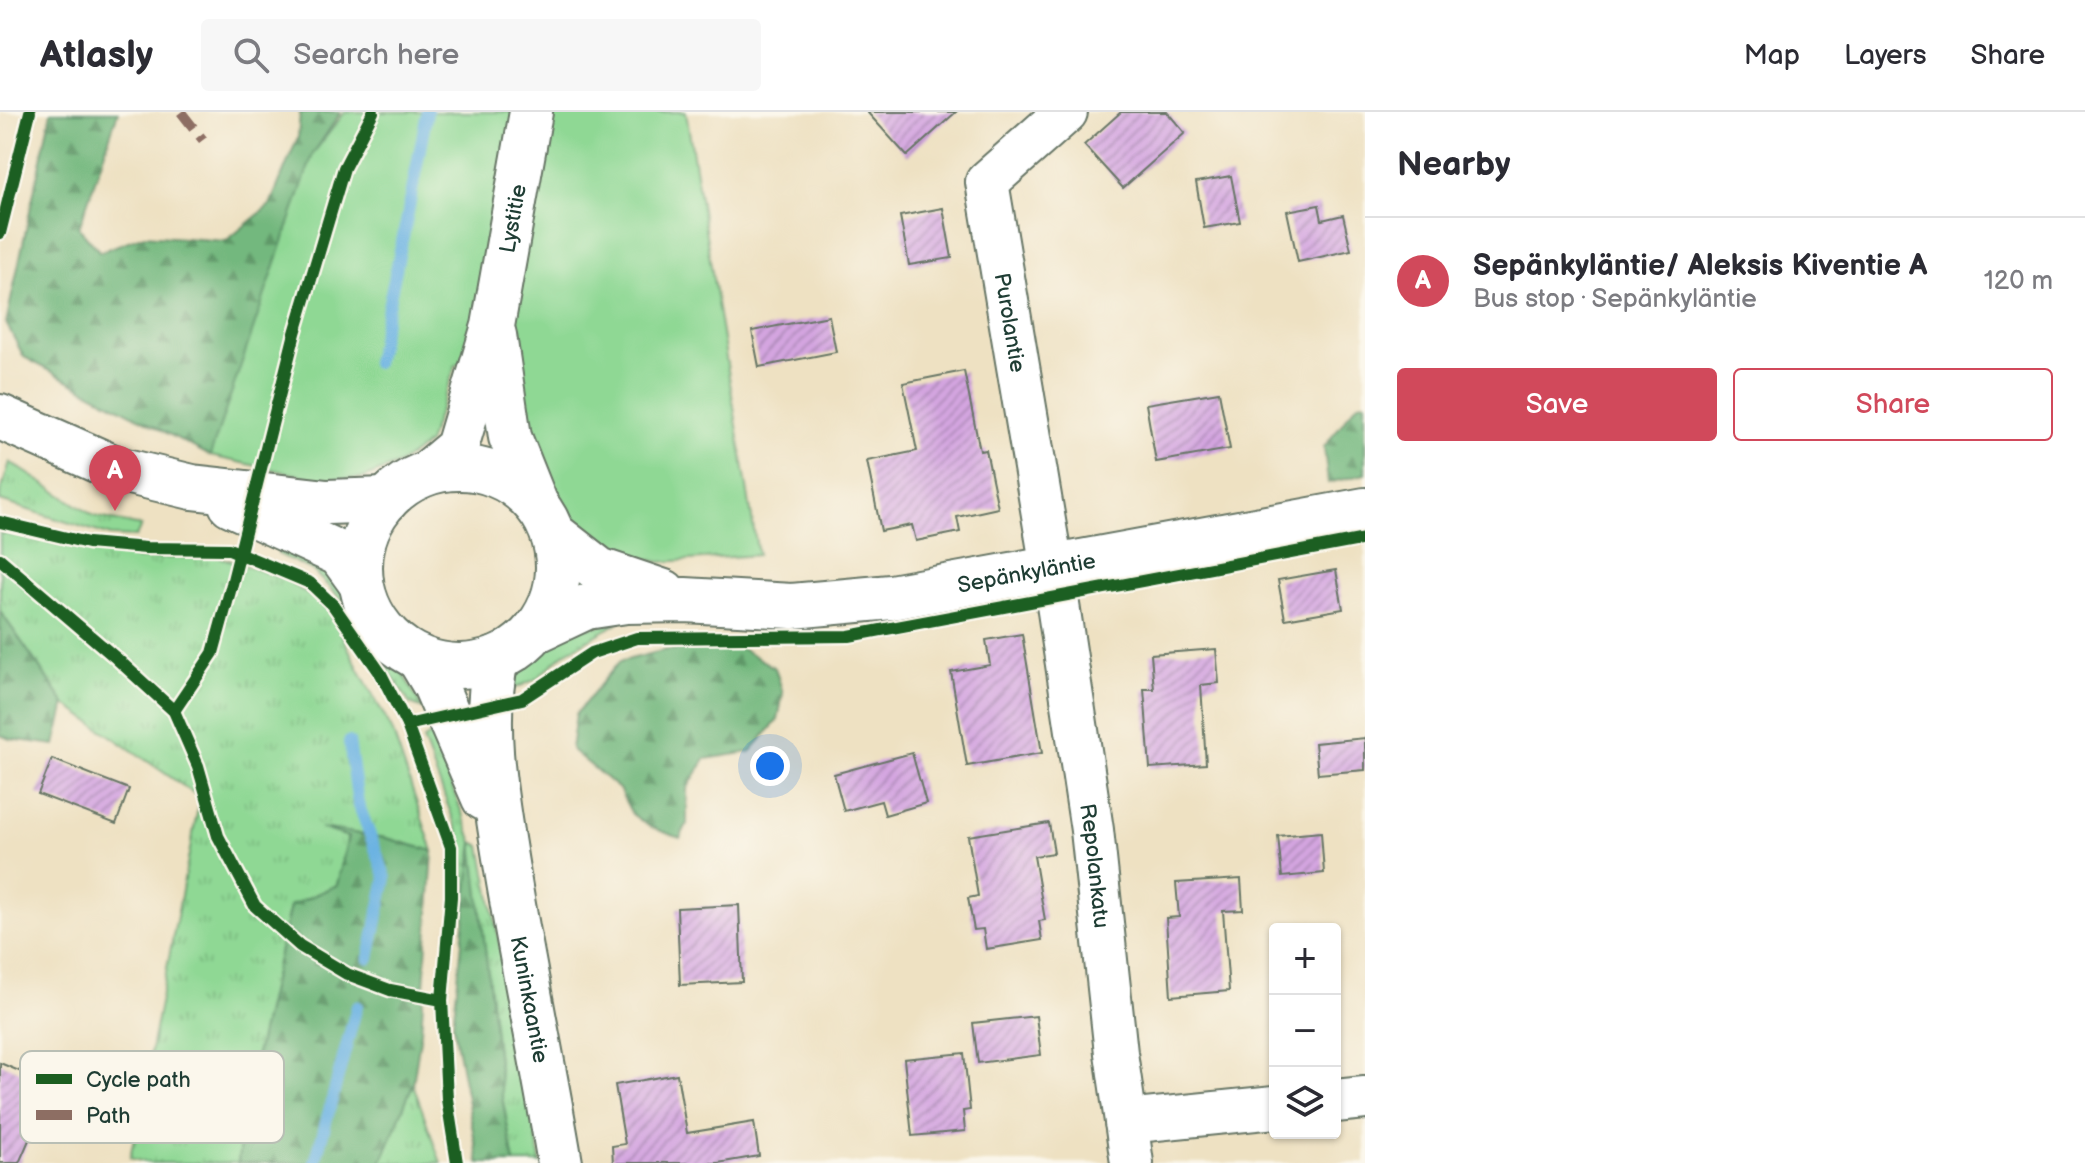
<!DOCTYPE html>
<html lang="en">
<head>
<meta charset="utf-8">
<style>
  body { margin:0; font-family:"Balsamiq Sans",sans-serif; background:#f7f7f7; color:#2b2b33 }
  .controls { position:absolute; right:24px; bottom:24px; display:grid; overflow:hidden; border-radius:8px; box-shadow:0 2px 6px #0004 }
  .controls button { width:72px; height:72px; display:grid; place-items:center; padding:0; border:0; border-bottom:2px solid #e1e1e2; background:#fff; color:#2b2b33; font:40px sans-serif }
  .you { position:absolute; left:770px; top:654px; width:28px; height:28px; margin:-20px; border:6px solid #fff; border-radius:50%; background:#1a73e8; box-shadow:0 0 0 12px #1a73e833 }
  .badge { display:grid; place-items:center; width:52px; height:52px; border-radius:50%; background:#d1495b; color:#fff; font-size:26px; font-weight:700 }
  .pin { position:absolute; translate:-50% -66px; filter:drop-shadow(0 2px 4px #0008) }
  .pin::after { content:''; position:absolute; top:42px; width:28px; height:24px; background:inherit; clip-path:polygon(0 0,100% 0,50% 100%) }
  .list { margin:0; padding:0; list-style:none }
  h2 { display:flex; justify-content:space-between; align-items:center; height:104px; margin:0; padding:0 32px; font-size:34px }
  h2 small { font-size:26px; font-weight:400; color:#7c7c81 }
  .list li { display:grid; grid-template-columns:52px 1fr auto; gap:24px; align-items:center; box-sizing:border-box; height:128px; padding:0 32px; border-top:2px solid #e1e1e2 }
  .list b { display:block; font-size:30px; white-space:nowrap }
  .list p { margin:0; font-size:26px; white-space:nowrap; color:#7c7c81 }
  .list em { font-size:26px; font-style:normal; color:#7c7c81 }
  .actions { display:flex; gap:16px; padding:24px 32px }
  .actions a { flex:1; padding:18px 0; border:2px solid #d1495b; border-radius:8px; text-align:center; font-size:28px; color:#d1495b }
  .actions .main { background:#d1495b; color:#fff }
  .icon { flex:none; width:44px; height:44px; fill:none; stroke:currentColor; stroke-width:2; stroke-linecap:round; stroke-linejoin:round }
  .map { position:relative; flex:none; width:1365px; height:1051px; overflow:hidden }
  header { display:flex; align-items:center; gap:48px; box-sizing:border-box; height:112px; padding:0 40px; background:#fff; border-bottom:2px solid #e1e1e2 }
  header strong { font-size:38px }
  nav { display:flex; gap:44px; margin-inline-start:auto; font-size:28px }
  .search { width:560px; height:72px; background:#f7f7f7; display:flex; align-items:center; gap:20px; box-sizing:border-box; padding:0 28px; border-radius:8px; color:#7c7c81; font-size:30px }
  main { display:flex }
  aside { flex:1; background:#fff }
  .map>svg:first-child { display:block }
  .grass { fill:url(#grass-tufts); stroke:#578a64; stroke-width:2 }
  .forest { fill:url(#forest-firs); stroke:#497a59; stroke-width:2 }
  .park { fill:#8fd894; stroke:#578a64; stroke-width:2 }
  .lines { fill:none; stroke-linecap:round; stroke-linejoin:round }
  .stream { stroke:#6ab2e2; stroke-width:12 }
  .building { fill:url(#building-hatch) }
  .street-casing { stroke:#677666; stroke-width:46 }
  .secondary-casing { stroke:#677666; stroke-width:48 }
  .street { stroke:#fff; stroke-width:42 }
  .secondary { stroke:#fff; stroke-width:44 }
  .quiet { stroke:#8d6e63; stroke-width:10; stroke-dasharray:20 10; stroke-linecap:butt }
  .cycleway-casing { stroke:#fbf7ec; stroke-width:17 }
  .cycleway { stroke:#1b5e20; stroke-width:12 }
  .labels { text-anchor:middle; stroke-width:8; stroke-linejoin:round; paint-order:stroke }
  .street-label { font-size:22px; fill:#1f3d34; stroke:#fbf7ec }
  .key { fill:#fbf7ec; stroke:#b9bfb5; stroke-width:2 }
  .key-label { font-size:22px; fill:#1f3d34 }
</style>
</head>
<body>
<header>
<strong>Atlasly</strong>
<div class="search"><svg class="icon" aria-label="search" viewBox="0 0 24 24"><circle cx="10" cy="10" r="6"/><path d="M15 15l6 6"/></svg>Search here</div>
<nav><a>Map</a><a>Layers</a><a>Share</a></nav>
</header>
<main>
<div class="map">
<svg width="1365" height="1051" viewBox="0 0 1365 1051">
  <defs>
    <pattern id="grass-tufts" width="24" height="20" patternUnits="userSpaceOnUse" patternTransform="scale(2)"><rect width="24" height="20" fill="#8fd894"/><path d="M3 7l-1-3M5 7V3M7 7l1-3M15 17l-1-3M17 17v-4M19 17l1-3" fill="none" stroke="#7bba80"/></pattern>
    <pattern id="forest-firs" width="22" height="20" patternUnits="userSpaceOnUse" patternTransform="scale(2)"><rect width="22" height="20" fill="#73b87e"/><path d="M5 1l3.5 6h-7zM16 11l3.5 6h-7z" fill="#5e9768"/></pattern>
    <pattern id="building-hatch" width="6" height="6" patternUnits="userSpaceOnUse" patternTransform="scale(2)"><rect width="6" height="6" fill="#d4a5e0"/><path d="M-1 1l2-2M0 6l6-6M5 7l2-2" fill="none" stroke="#ab88b6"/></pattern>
  </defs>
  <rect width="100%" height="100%" fill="#fbf7ec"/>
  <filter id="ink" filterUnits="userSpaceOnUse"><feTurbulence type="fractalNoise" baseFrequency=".0125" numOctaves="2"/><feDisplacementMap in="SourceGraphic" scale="16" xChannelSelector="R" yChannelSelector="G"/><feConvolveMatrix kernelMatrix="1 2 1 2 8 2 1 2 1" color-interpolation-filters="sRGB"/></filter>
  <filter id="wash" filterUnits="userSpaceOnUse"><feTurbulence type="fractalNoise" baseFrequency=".006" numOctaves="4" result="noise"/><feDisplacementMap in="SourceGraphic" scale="32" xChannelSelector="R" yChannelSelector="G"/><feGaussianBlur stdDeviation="1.8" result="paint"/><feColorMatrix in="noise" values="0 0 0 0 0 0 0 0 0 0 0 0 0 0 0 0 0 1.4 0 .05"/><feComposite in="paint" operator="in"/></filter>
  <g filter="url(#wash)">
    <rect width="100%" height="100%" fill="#eee1c2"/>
    <g class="grass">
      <polygon points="10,350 94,404 141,414 136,425 111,424 0,389 0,382"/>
      <polygon points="0,421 140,447 217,444 285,467 330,498 357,554 392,618 433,739 386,726 327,717 348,725 337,773 290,794 243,1000 238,1051 148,1051 130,1046 198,696 202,687 65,592 0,499"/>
      <polygon points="282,428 337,463 372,522 402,560 423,597 410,592 346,492 312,458 278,442"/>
      <path d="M618,511L565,541L536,567L516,576L501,580C505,570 507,558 512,550C531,519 586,516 618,511Z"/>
      <polygon points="432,622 473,730 481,734 541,1051 514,1051 502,984 473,735 467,784 461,728 423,628"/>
      <polygon points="413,972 441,1051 381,1051 382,1044"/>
    </g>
    <g class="forest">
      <polygon points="51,0 118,0 79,116 100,140 144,123 226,129 270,93 298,25 300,0 341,0 313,42 210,344 24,245 6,211"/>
      <polygon points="1365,289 1365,362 1328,371 1324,335 1357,292"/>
      <polygon points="0,499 65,592 55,633 10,627 0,623"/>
      <polygon points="737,534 775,556 783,581 778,608 750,640 705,647 687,677 687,712 680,726 650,715 632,702 619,677 571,637 576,602 619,550 665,538"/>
      <polygon points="320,716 386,726 433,739 421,920 413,972 381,1051 238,1051 243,1000 290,794 337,773 348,725"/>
      <polygon points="473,730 502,984 514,1051 479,1051 453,912"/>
    </g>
    <polygon class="park" points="345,0 686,0 758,443 661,450 610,440 551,399 528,327 519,261 456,252 428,331 399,352 363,366 322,368 210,344 313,42"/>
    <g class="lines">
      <g class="stream">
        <polyline points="376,251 407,106 427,0"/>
        <polyline points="349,630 358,691 386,766 369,846"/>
        <polyline points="315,1051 357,894"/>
      </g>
    </g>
    <g id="blocks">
      <g class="building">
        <polygon points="867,0 956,0 907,44"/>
        <polygon points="1121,0 1167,0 1185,21 1123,76 1084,33"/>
        <polygon points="1231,64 1240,110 1204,116 1196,70"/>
        <polygon points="1319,93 1322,108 1343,103 1351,138 1298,150 1287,99"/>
        <polygon points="943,96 952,146 909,153 900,104"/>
        <polygon points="829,204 836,240 759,255 752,219"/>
        <polygon points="964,259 980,339 986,338 998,396 957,405 960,420 916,429 912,413 881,419 867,349 917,339 903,271"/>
        <polygon points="1219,280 1230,337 1156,350 1146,292"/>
        <polygon points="1336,458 1343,497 1285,507 1278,468"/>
        <polygon points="1022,522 1042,641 967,654 951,560 990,553 986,528"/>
        <polygon points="1216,537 1219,571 1201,573 1206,652 1150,656 1144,577 1154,577 1151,542"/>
        <polygon points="1365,626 1365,658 1318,662 1315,631"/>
        <polygon points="912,641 926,691 885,703 881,689 844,699 834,662"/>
        <polygon points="52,647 129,677 116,712 38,682"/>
        <polygon points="1049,711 1054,741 1034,744 1045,808 1039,809 1042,828 986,837 983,817 974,818 968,786 978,784 968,724"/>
        <polygon points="1321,720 1324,761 1282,765 1278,724"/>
        <polygon points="1241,767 1243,798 1223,799 1229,879 1171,884 1166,806 1179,805 1176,771"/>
        <polygon points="739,793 742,870 680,873 677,796"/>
        <polygon points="1036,904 1041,943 978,951 973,911"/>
        <polygon points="964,941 970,998 963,999 965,1019 912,1024 904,947"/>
        <polygon points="0,951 53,973 19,1051 0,1051"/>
        <polygon points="677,962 687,1021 754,1010 759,1044 718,1051 613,1051 612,1034 625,1032 615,973"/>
      </g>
    </g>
  </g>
  <g filter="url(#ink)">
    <use href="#blocks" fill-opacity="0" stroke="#677666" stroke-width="2"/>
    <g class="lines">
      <g class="street-casing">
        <g id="street">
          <path id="s1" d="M1066,0L987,70L1057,486L1092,718L1116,941L1132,1051"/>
          <polyline points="495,223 510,325 538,395"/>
          <path id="s2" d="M426,361L457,335L493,214L531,0"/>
          <polyline points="1335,989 1365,986"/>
          <polyline points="1126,1010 1275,995"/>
        </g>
      </g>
      <g class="secondary-casing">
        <g id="secondary">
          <polyline points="0,305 117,357 192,375 327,390 386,388"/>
          <circle cx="459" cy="455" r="99"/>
          <polyline points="231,392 340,442 361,471"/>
          <polyline points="553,422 599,458 664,480"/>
          <path id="s3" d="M535,519L586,495L626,489L685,488L792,494L891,485L1365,398"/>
          <polyline points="419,546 435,573 484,686"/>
          <path id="s4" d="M496,547C481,617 497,694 508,764C524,860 544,955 560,1051"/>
        </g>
      </g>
      <use href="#street" class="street"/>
      <use href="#secondary" class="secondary"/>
      <polyline class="quiet" points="181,0 203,28"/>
      <g class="cycleway-casing">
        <g id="cycleway">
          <polyline points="0,121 30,0"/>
          <polyline points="0,410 88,431 146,436 229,437 310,471 333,493 381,562 407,613 451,735 451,785 442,888 447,987 457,1051"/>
          <polyline points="0,447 116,546 174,599 198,654 218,724 255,794 300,834 347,862 390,878 442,888"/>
          <polyline points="174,599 213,541 232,472 295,221 344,56 373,0"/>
          <polyline points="407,613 522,587 592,541 637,526 849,524 1365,427"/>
        </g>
      </g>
      <use href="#cycleway" class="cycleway"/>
    </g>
  </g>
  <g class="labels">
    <g class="street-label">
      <text dy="8" stroke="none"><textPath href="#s2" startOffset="276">Lystitie</textPath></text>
      <text dy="8" stroke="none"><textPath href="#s1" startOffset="248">Purolantie</textPath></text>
      <text dy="8" stroke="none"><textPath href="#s3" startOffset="500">Sepänkyläntie</textPath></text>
      <text dy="8" stroke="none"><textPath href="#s1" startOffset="798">Repolankatu</textPath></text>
      <text dy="8" stroke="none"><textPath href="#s4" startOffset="344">Kuninkaantie</textPath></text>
    </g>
  </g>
  <rect x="20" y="939" width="264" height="92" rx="12" class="key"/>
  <rect x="36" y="962" width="36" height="10" fill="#1b5e20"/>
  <rect x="36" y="998" width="36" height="10" fill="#8d6e63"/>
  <g class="key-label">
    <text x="86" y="975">Cycle path</text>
    <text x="86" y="1011">Path</text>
  </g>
</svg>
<div class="controls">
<button>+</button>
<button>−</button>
<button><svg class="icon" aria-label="layers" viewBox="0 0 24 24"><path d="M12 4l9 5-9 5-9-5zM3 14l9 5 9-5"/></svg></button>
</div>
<div class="you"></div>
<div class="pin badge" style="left:115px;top:399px">A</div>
</div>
<aside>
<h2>Nearby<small></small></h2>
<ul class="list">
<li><span class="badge">A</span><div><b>Sepänkyläntie/ Aleksis Kiventie A</b><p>Bus stop · Sepänkyläntie</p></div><em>120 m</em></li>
</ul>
<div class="actions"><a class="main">Save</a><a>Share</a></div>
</aside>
</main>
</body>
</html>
